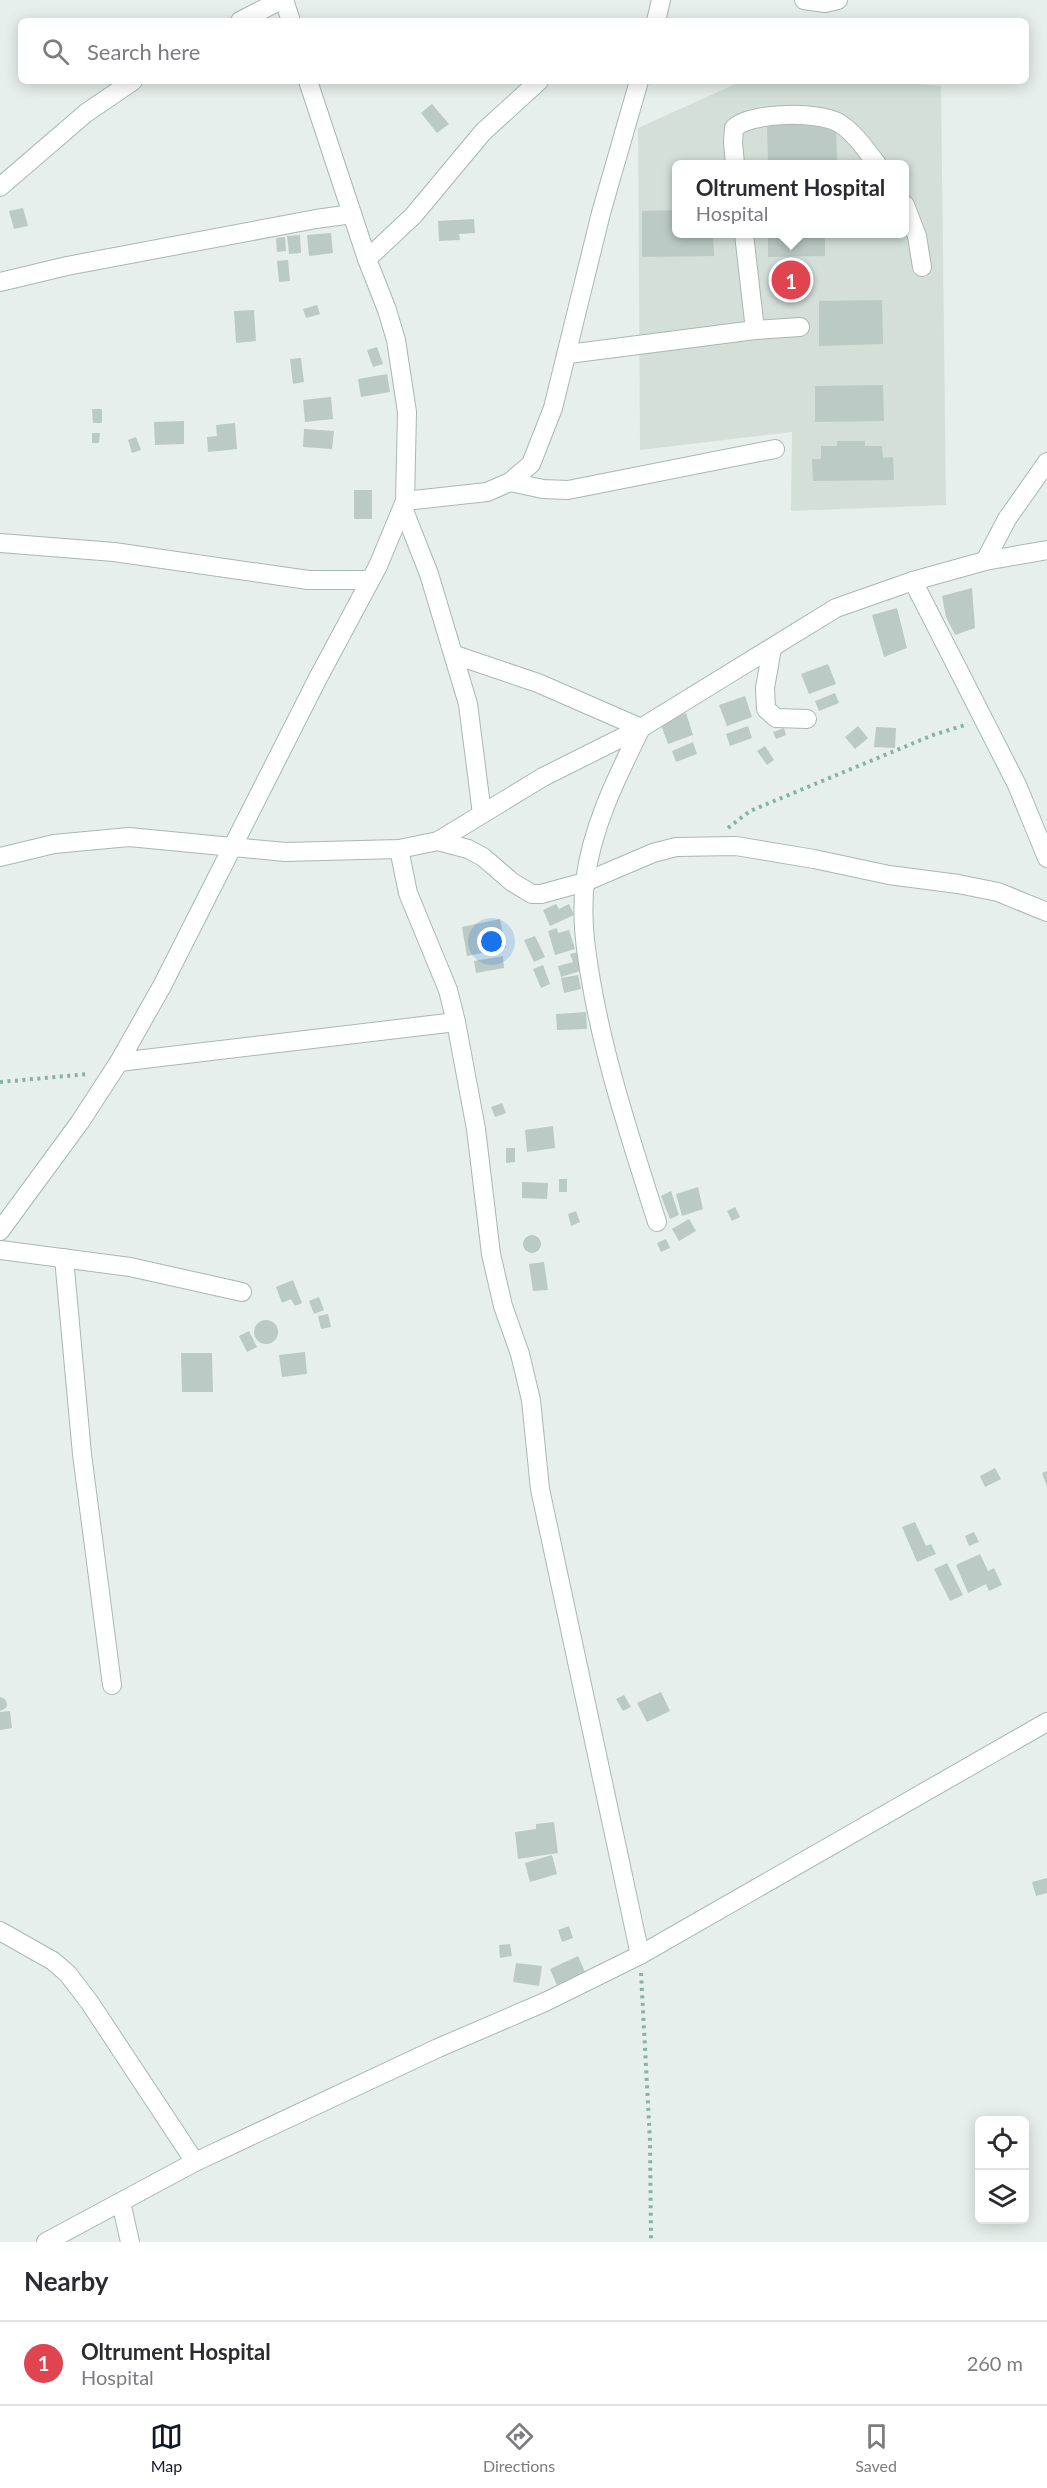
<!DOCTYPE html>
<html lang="en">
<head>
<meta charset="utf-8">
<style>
  body { margin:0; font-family:Lato,sans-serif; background:#f2f2f3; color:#2b2b33 }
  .controls { position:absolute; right:18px; bottom:18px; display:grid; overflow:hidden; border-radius:9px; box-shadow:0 3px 15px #0003 }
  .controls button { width:54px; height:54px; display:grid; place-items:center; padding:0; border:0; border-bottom:2px solid #e1e1e2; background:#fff; color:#2b2b33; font:30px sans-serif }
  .you { position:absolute; left:492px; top:942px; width:21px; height:21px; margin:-15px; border:4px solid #fff; border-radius:50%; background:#1a73e8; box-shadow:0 0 0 9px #1a73e833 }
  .badge { display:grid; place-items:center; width:39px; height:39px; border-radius:50%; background:#111827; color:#fff; font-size:20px; font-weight:700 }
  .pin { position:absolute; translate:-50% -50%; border:3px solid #fff; box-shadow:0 2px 6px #0006 }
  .popup { position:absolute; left:672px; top:160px; width:237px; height:78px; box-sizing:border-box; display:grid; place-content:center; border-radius:9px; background:#fff; filter:drop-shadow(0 2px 4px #0005); font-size:20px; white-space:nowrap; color:#7c7c81 }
  .popup b { font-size:22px; color:#2b2b33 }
  .popup::after { content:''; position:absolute; left:50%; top:100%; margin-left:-12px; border:12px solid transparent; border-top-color:#fff }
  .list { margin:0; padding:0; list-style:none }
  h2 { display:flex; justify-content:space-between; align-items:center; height:78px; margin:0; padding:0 24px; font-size:26px }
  h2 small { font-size:20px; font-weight:400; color:#7c7c81 }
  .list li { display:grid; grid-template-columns:39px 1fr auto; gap:18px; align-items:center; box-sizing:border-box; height:84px; padding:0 24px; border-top:2px solid #e1e1e2 }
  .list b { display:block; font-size:22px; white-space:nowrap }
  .list p { margin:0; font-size:20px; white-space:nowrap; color:#7c7c81 }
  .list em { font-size:20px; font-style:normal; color:#7c7c81 }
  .icon { flex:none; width:33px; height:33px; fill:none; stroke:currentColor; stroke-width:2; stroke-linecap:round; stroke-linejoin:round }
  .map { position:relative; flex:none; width:1047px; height:2242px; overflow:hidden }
  .search { position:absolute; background:#fff; box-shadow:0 3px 15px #0003; left:18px; right:18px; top:18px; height:66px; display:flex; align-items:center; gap:15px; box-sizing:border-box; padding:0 21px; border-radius:9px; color:#7c7c81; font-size:22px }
  .sheet { height:162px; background:#fff }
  nav { display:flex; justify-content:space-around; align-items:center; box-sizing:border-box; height:84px; border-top:2px solid #e1e1e2; background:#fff; font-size:16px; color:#7c7c81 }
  nav a { display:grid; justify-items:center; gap:3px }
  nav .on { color:#111827 }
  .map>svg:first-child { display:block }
  .built { fill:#d4dfda; fill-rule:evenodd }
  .building { fill:#bbcac4 }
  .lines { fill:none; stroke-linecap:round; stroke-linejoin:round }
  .minor-casing { stroke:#a8b8b2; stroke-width:20 }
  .path { stroke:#86b3a5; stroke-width:4; stroke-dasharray:3 4.5; stroke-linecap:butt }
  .minor { stroke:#fff; stroke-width:18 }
</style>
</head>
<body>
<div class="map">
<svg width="1047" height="2242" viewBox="0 0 1047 2242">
  <rect width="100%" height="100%" fill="#e6efeb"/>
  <path class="built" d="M742,81H885L941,86L946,505L791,511L792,432L640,450L638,128ZM677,164H905V234H677Z"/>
  <g class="building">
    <polygon points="432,104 449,124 437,133 421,113"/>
    <polygon points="836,123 837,164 768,164 767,124"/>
    <polygon points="23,208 28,226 14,229 9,211"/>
    <polygon points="677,210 677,234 713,234 714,256 642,257 642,211"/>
    <polygon points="474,219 475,233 459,234 460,240 439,241 438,221"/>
    <polygon points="331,233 333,253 309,256 307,235"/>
    <polygon points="768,234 825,234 825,256 768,257"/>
    <polygon points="300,235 301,253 289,254 287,236"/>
    <polygon points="285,237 286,251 277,252 276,238"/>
    <polygon points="288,260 290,281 279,282 277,261"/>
    <polygon points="882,300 883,344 819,346 819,301"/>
    <polygon points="317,305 320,314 306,318 303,309"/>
    <polygon points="254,310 256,341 236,343 234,311"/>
    <polygon points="377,347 383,364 373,367 367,350"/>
    <polygon points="301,358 304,382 293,384 290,359"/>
    <polygon points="387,374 390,392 361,397 358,379"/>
    <polygon points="883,385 884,421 815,422 815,386"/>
    <polygon points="331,397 333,419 305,422 303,400"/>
    <polygon points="92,409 102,409 102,423 93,423"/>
    <polygon points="184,421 184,444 155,445 154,422"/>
    <polygon points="235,423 237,449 208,452 207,437 217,436 216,425"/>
    <polygon points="304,429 334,431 332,449 303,447"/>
    <polygon points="92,433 100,433 99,443 92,443"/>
    <polygon points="136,437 141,450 132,453 128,440"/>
    <polygon points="837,441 865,441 865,446 882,446 883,458 893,457 894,480 813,481 812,459 821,459 821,446 837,446"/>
    <rect x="354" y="490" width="18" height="29"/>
    <polygon points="972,588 975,628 955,635 946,617 942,596"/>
    <polygon points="897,608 907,648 884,657 872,615"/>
    <polygon points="828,664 836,684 809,694 801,674"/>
    <polygon points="835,693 839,703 819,711 815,701"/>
    <polygon points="745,696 752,717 727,726 719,705"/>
    <polygon points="686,713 693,735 668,744 660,722"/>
    <polygon points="748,726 752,738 730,746 726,734"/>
    <polygon points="858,726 868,738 855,749 845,737"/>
    <polygon points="876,727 896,728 895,748 874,747"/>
    <polygon points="784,728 786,735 776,739 773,732"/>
    <polygon points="693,742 697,754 676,762 672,751"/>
    <polygon points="765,746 774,760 767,765 757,751"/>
    <polygon points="556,904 559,909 569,904 574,915 550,926 543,910"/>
    <polygon points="500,919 506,948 467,956 462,927"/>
    <polygon points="557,928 558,933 569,930 575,949 555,955 548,931"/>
    <polygon points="535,936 545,957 534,962 524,940"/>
    <polygon points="578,952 583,970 561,977 558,966 573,962 570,954"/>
    <polygon points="503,956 504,968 476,973 474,961"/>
    <polygon points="543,965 550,984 541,988 533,969"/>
    <polygon points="578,975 581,989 564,993 561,978"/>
    <polygon points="586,1012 587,1029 557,1030 556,1014"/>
    <polygon points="502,1103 506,1113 495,1117 491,1107"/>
    <polygon points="553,1126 555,1148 527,1152 525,1130"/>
    <polygon points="506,1148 515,1148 515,1162 506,1163"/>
    <rect x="559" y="1179" width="8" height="13"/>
    <polygon points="522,1182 548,1183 547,1199 522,1198"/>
    <polygon points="698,1187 703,1209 682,1216 676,1194"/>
    <polygon points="671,1191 679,1215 670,1219 661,1196"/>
    <polygon points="735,1207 740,1217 732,1221 727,1211"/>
    <polygon points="576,1211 580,1222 571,1226 568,1214"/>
    <polygon points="689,1219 696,1231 679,1241 672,1229"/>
    <circle cx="532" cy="1244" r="9"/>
    <polygon points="666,1239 670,1248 661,1252 657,1243"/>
    <polygon points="544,1262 548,1290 533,1291 529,1264"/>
    <polygon points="293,1280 302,1303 295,1306 291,1299 282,1303 276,1287"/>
    <polygon points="319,1297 324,1310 314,1314 309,1301"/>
    <polygon points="328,1314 331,1327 321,1329 318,1316"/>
    <circle cx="266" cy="1332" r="12"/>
    <polygon points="249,1331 257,1347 247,1352 239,1336"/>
    <polygon points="305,1352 307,1374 282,1377 279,1355"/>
    <polygon points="181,1353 212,1353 213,1392 182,1392"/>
    <polygon points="995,1468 1001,1479 985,1487 980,1476"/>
    <polygon points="1047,1471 1047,1487 1042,1473"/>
    <polygon points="915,1522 926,1546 931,1544 936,1554 917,1562 902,1527"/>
    <polygon points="974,1532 979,1542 969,1546 965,1536"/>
    <polygon points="980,1554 988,1571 994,1568 1002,1585 989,1591 986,1584 968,1593 956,1565"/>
    <polygon points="947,1563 963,1595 950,1601 934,1569"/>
    <polygon points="661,1692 670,1711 647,1722 637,1703"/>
    <polygon points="624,1695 631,1707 623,1711 616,1699"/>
    <polygon points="0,1697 5,1699 7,1704 6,1708 0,1711"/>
    <polygon points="10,1711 12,1728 0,1730 0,1712"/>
    <polygon points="554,1822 558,1853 518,1859 515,1832 536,1829 536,1824"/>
    <polygon points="552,1855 557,1874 530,1882 525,1863"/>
    <polygon points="1047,1878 1047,1893 1036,1896 1032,1882"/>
    <polygon points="569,1926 573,1938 562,1942 558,1930"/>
    <polygon points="510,1944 512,1956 500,1958 499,1945"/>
    <polygon points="578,1956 585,1972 557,1985 550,1969"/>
    <polygon points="516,1963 542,1966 539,1986 513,1982"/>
  </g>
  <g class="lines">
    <g class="minor-casing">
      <g id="minor">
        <polyline points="284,0 291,21"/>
        <polyline points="804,0 825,3 838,0"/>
        <polyline points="240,21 281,0"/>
        <polyline points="656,21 661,0"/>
        <path d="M735,164L733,142L734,128C752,112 819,111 839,123C854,132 866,150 877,164"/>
        <polyline points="0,187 86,113 133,81"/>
        <polyline points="905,205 917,236 922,267"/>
        <polyline points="744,234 755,330"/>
        <polyline points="367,259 413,216 483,132 539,81"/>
        <polyline points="0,282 67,266 316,219 352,214"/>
        <polyline points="568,354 755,330 800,327"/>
        <polyline points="510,482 543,489 568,490 775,449"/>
        <polyline points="405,501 487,492 510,482 531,464 553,408 601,213 639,81"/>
        <polyline points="403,508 429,574 468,704 482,814"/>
        <polyline points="0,543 114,552 308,580 370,580"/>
        <polyline points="985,561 1007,519 1047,462"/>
        <polyline points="913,581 1017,785 1047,858"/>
        <polyline points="772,648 765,688 766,709 776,718 807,719"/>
        <path d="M455,655L538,683L641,728C617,777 592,826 585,881C581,915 585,947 591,981C605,1063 632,1143 657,1222"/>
        <polyline points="438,841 468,849 483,857 512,882 532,894 541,894 585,882 653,853 676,847 736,846 814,859 889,875 958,884 998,892 1047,912"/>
        <polyline points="399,849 408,893 448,990 456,1022 476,1129 491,1254 503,1306 520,1354 531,1400 540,1489 640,1955"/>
        <polyline points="0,857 54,844 129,837 285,852 399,849 438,841 543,777 641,728 836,608 913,581 985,561 1047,550"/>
        <polyline points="119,1062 456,1022"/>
        <polyline points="0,1231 80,1122 119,1062 162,986 318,678 378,566 405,501 407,412 396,340 387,310 367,259 308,81"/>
        <polyline points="0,1250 130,1267 242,1292"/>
        <polyline points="64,1258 82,1454 112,1685"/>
        <polyline points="0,1931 53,1961 68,1974 90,2003 195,2162"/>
        <polyline points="121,2202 130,2242"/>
        <polyline points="46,2242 195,2162 438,2048 545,2002 640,1955 1047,1722"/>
      </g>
    </g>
    <g class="path">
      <polyline points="728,828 750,811 933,735 968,724"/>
      <polyline points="0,1082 89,1074"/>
      <polyline points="641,1973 650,2141 651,2242"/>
    </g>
    <use href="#minor" class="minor"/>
  </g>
</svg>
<div class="controls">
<button><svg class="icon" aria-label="locate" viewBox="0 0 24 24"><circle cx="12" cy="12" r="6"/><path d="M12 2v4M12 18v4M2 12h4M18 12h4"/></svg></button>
<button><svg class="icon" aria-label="layers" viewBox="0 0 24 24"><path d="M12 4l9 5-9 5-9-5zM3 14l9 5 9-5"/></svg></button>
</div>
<div class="you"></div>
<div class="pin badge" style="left:791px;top:280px;background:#e0444e">1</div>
<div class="popup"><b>Oltrument Hospital</b>Hospital</div>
<div class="search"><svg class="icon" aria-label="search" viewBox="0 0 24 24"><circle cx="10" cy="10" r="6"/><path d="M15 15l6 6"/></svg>Search here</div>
</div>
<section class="sheet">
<h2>Nearby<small></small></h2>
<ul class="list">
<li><span class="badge" style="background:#e0444e">1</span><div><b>Oltrument Hospital</b><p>Hospital</p></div><em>260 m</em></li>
</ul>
</section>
<nav>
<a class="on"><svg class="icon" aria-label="map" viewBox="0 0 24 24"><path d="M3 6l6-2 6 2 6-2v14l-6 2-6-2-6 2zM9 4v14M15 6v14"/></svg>Map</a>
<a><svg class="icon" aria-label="directions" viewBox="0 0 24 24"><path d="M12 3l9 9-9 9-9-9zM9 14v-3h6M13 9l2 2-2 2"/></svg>Directions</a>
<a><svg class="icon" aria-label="saved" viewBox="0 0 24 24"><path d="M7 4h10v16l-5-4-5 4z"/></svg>Saved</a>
</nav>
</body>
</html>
